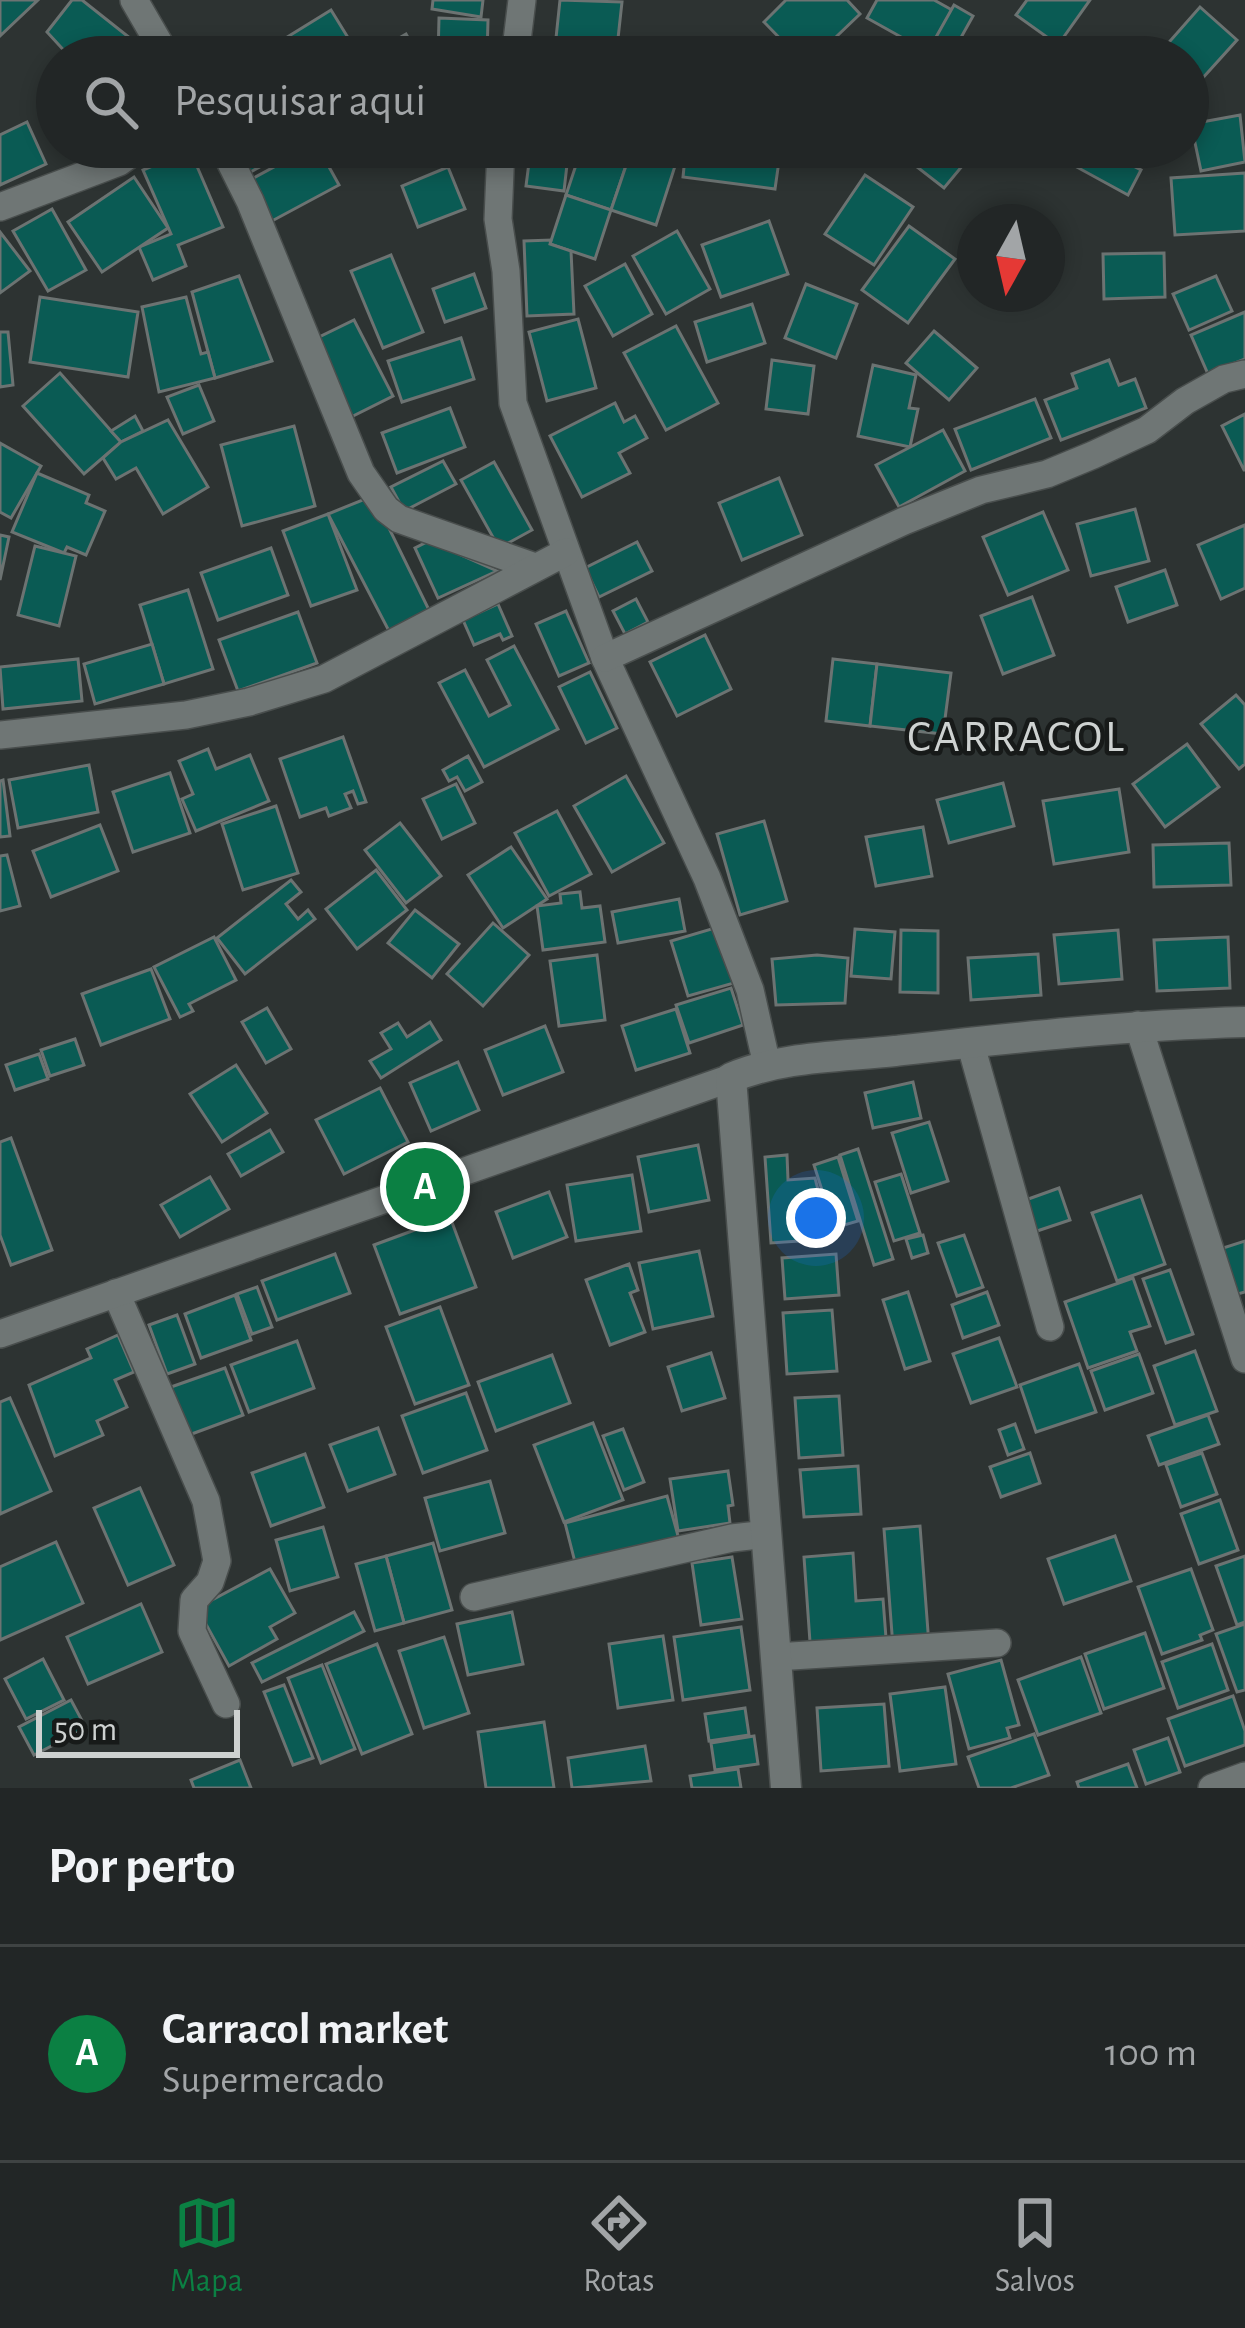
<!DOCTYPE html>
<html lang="pt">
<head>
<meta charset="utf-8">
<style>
  body { margin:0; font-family:"Alegreya Sans",sans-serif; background:#2e3232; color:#f1f3f6 }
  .compass { position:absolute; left:957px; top:204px; width:108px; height:108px; border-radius:50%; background:#222626; box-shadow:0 6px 18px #0003; rotate:188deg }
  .scale { position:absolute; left:36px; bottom:30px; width:204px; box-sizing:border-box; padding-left:12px; border:6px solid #ced2d1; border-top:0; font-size:33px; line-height:42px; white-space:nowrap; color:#ced2d1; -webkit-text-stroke:9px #171a19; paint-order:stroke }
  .you { position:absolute; left:816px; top:1218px; width:42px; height:42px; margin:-30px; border:9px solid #fff; border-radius:50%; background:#1a73e8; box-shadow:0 0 0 18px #1a73e833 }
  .badge { display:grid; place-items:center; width:78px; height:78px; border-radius:50%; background:#0b8043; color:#fff; font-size:39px; font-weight:700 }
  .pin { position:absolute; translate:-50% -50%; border:6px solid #fff; box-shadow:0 3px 12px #0006 }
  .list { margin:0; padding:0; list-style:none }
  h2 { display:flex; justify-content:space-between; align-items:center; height:156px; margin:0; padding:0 48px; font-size:51px }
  h2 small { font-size:39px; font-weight:400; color:#a2a5a7 }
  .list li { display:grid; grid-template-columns:78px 1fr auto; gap:36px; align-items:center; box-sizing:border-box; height:216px; padding:0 48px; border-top:3px solid #3f4343 }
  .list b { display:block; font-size:45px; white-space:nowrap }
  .list p { margin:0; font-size:39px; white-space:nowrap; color:#a2a5a7 }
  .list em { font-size:39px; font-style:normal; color:#a2a5a7 }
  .icon { flex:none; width:66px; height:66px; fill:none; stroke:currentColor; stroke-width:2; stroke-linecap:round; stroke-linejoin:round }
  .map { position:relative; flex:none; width:1245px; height:1788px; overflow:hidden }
  .search { position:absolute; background:#222626; box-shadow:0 6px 18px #0003; left:36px; right:36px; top:36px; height:132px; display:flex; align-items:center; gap:30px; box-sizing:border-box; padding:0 42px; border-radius:66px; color:#a2a5a7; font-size:45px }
  .sheet { height:372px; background:#222626 }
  nav { display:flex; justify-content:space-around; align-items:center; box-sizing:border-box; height:168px; border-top:3px solid #3f4343; background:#222626; font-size:33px; color:#a2a5a7 }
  nav a { display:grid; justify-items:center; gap:6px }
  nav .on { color:#0b8043 }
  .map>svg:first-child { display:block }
  .building { fill:#0a5b54; stroke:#6c7372; stroke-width:3 }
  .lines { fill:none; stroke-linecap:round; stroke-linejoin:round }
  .street-casing { stroke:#494e4d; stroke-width:30 }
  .secondary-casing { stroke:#494e4d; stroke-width:33 }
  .street { stroke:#6f7675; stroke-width:27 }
  .secondary { stroke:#6f7675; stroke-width:30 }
  .labels { text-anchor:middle; stroke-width:9; stroke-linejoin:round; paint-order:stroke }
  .neighbourhood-label { font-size:45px; letter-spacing:3px; fill:#ced2d1; stroke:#171a19 }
</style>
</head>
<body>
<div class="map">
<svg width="1245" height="1788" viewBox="0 0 1245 1788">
  <rect width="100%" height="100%" fill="#2d3332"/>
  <g class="building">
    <polygon points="0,0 38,0 0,36"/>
    <polygon points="72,0 82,0 135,42 144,57 70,57 47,32"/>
    <polygon points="433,0 483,0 481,17 432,9"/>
    <polygon points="560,0 622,2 616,57 554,57"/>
    <polygon points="786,0 847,0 860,14 815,57 798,57 764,22"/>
    <polygon points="877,0 934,0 952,10 928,52 867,18"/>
    <polygon points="1027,0 1090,0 1058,45 1016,15"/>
    <polygon points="954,5 973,16 954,50 935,39"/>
    <polygon points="1200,7 1237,40 1191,91 1188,57 1156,57"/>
    <polygon points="331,10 355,49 341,57 255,57"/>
    <polygon points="439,18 488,20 487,57 438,57"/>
    <polygon points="406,34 419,57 366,57"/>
    <polygon points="1240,115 1245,162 1201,171 1191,124"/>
    <polygon points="27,122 46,164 0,185 0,135"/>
    <polygon points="226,147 297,147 243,176"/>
    <polygon points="311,147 318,147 339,185 270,222 248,181"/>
    <polygon points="318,147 359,147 327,164"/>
    <polygon points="531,147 569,147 564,191 526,186"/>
    <polygon points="582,147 632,148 611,210 566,195"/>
    <polygon points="686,147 781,147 775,189 683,177"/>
    <polygon points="911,147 978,147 944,188 903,156"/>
    <polygon points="1068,147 1123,147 1118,158 1141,170 1128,195 1062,159"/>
    <polygon points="632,148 676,163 656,225 611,210"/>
    <polygon points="190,150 223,227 178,245 186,266 153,280 139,247 171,234 143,170"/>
    <polygon points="448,167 465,209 418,227 402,186"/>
    <polygon points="1245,173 1245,231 1175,235 1171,178"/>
    <polygon points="865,175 913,207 874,265 825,234"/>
    <polygon points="134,177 168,228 102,272 68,222"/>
    <polygon points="566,195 611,210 595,259 550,244"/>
    <polygon points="52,209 86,270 48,291 13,231"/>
    <polygon points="769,221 788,274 721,297 702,245"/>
    <polygon points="909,226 955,259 908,323 862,290"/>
    <polygon points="677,231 710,289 666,314 633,256"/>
    <polygon points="0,232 30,271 0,293"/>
    <polygon points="551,240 550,244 571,251 574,314 527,316 524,241"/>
    <polygon points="1164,253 1165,297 1104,299 1103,254"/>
    <polygon points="391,255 423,332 383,348 351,271"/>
    <polygon points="625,264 652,314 613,336 585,286"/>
    <polygon points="474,274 486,308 445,322 433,289"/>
    <polygon points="239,276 272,361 215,378 192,292"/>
    <polygon points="1216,276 1232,311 1189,330 1173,294"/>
    <polygon points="806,284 857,304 836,358 785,338"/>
    <polygon points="40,297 138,312 128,377 30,362"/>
    <polygon points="186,297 201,354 208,352 215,378 159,392 142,307"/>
    <polygon points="752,304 765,343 707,362 695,322"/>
    <polygon points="1245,312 1245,359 1208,374 1191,335"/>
    <polygon points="578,319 596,388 547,401 529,332"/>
    <polygon points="354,320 393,396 349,418 309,342"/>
    <polygon points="676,326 718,403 666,430 624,353"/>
    <polygon points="934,331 977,368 949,400 906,363"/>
    <polygon points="0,332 8,332 13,385 0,387"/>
    <polygon points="461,338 474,379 402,402 388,361"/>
    <polygon points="772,360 814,366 808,414 766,409"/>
    <polygon points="1109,360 1119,385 1135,379 1146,408 1061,440 1045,400 1077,388 1072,374"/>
    <polygon points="873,365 916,375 909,408 918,409 910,447 858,436"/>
    <polygon points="60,373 121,442 84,474 23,406"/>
    <polygon points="199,385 214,421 183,434 167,397"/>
    <polygon points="1035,399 1051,438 971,470 955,429"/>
    <polygon points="615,403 624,422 635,416 647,438 619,453 630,473 582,497 550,436"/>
    <polygon points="450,408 465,447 397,473 382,433"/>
    <polygon points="1245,414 1245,470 1244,470 1222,426"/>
    <polygon points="135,416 143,431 121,442 111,431"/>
    <polygon points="168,420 208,487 163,514 136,468 116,479 103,458 121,442"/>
    <polygon points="294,426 315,506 242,526 221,445"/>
    <polygon points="943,430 965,471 899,507 876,465"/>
    <polygon points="0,443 41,466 11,518 0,512"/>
    <polygon points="443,461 456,484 404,511 391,487"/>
    <polygon points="494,462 532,530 499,548 461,480"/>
    <polygon points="37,473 89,495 86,503 105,511 86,555 67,547 64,553 12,532"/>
    <polygon points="779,478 802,535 742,560 719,503"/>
    <polygon points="365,499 387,524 429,610 390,633 328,514"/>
    <polygon points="1135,509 1149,561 1091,576 1077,524"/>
    <polygon points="1043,512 1068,570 1008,595 983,537"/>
    <polygon points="328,514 357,590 311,606 283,531"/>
    <polygon points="1245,525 1245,588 1221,599 1198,545"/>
    <polygon points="0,535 9,537 0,580"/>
    <polygon points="429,541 497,571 438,598 415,548"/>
    <polygon points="637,542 652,571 599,597 585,568"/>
    <polygon points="35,546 76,556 59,626 18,615"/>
    <polygon points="271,548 288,595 218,620 201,573"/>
    <polygon points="1165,570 1177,605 1128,622 1116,587"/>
    <polygon points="188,590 213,669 164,684 140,605"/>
    <polygon points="1032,597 1054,655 1003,674 981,616"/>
    <polygon points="636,599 648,622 625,634 613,611"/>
    <polygon points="498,604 512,636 503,640 500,634 474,645 463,620"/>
    <polygon points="566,611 589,663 559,676 536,624"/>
    <polygon points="298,612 317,663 238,691 219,640"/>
    <polygon points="705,635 731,689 677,716 650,662"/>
    <polygon points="152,644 164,684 95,704 84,664"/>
    <polygon points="514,646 558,729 484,767 439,683 465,670 489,716 510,705 487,660"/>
    <polygon points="78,659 82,701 3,709 0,667"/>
    <polygon points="833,659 877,664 870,726 826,721"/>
    <polygon points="877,664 951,673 943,734 870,726"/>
    <polygon points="590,672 617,728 586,743 559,687"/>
    <polygon points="1236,695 1245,705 1245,764 1239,769 1201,724"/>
    <polygon points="343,737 366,802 358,804 353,791 345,794 351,808 329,816 326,808 300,817 280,759"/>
    <polygon points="1187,744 1219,787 1165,827 1133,784"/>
    <polygon points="208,749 216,769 250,755 269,801 196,831 182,799 193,794 179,761"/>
    <polygon points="468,756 482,782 465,791 457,777 449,781 443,770"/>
    <polygon points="89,765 98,812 18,828 9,780"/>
    <polygon points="170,773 190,833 133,852 113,792"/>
    <polygon points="626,776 664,843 612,872 574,806"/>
    <polygon points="3,780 10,836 0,837 0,781"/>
    <polygon points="1003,783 1014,826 949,843 937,800"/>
    <polygon points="456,784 475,823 442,839 423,799"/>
    <polygon points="1119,789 1129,852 1054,864 1043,801"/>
    <polygon points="276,806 298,873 243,890 222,824"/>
    <polygon points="557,811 591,874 549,896 515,833"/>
    <polygon points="764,821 787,901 740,915 717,834"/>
    <polygon points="400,823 441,876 406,903 365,850"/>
    <polygon points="100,825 118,871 51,897 33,851"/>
    <polygon points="923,827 932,876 876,886 866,837"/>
    <polygon points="1229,843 1231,885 1154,887 1153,845"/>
    <polygon points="511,847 547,899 503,928 468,875"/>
    <polygon points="7,855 20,906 0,911 0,856"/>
    <polygon points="376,870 407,910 357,949 326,909"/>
    <polygon points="291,880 301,892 286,904 298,919 308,910 315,919 245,974 217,938"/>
    <polygon points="580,892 582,908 600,906 605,942 543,950 537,906 561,903 560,894"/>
    <polygon points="679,899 685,931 618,943 612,912"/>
    <polygon points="415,910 459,944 432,978 388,943"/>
    <polygon points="493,923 529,955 483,1006 447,974"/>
    <polygon points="718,927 734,983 688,996 671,941"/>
    <polygon points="855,929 895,932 891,979 851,976"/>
    <polygon points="901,930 938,931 938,993 900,992"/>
    <polygon points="1118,930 1122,979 1059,984 1054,935"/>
    <polygon points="214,937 236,980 189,1004 193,1011 180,1017 154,967"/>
    <polygon points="1228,937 1230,988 1157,991 1154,940"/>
    <polygon points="1038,954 1041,995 971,1000 968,958"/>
    <polygon points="597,955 605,1020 559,1026 550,961"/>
    <polygon points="817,955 848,958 845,1003 776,1005 772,959"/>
    <polygon points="151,969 170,1019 101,1045 82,994"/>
    <polygon points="731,988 743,1025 689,1043 676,1005"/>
    <polygon points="267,1008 291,1049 266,1063 242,1022"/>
    <polygon points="676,1009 690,1053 636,1070 622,1026"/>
    <polygon points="430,1022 441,1040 381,1078 370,1061 391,1049 381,1033 398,1023 407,1037"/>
    <polygon points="545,1026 563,1072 503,1095 485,1050"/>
    <polygon points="75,1039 84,1065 50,1076 41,1050"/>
    <polygon points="39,1054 48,1079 15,1090 6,1065"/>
    <polygon points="458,1062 479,1110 431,1131 410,1083"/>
    <polygon points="236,1065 267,1113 222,1142 190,1094"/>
    <polygon points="913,1082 921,1118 873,1128 865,1093"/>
    <polygon points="380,1088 408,1142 344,1174 316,1120"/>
    <polygon points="929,1122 948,1181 911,1193 892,1133"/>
    <polygon points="270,1130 283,1152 241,1176 228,1154"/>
    <polygon points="11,1138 52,1250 11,1265 0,1235 0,1142"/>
    <polygon points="698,1145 709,1200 649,1212 638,1157"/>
    <polygon points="858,1149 893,1259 874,1265 840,1155"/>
    <polygon points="787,1155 788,1180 815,1178 822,1205 808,1206 809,1219 826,1217 828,1239 771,1243 765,1157"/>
    <polygon points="838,1157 858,1221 834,1228 814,1165"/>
    <polygon points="901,1174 920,1233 894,1241 875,1182"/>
    <polygon points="632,1175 641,1231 576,1241 567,1185"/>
    <polygon points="210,1177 229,1209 180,1237 161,1205"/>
    <polygon points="1059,1188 1070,1220 1031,1233 1020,1202"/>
    <polygon points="549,1192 567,1237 513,1258 496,1212"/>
    <polygon points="1141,1196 1165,1264 1117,1281 1092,1213"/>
    <polygon points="450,1217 476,1287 400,1314 374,1245"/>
    <polygon points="923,1235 928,1253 912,1258 906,1239"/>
    <polygon points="964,1235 983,1287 957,1296 938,1243"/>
    <polygon points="1245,1241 1245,1292 1234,1295 1220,1249"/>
    <polygon points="699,1251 713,1316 653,1329 639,1263"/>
    <polygon points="335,1254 350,1293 277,1320 262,1281"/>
    <polygon points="836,1254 839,1295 785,1299 782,1258"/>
    <polygon points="629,1264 638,1290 630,1293 645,1332 610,1345 586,1280"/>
    <polygon points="1170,1270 1193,1334 1166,1343 1143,1279"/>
    <polygon points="1133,1278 1150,1326 1130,1332 1137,1351 1088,1368 1065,1302"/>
    <polygon points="257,1287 272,1327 252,1334 237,1294"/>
    <polygon points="908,1292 930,1361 905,1369 883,1300"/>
    <polygon points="987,1292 999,1325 963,1338 952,1305"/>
    <polygon points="235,1295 251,1340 201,1358 185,1314"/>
    <polygon points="440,1307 469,1385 415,1404 386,1327"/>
    <polygon points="832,1310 837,1371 787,1374 783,1313"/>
    <polygon points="177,1315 195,1364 167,1374 149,1325"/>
    <polygon points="118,1335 134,1372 115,1380 127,1407 97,1421 103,1435 55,1456 29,1385 91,1358 87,1349"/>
    <polygon points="999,1338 1017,1387 971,1403 953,1354"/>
    <polygon points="297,1341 314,1388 249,1412 231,1365"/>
    <polygon points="1195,1351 1217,1411 1175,1425 1154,1366"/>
    <polygon points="711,1353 725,1398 682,1411 668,1367"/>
    <polygon points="1139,1354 1153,1393 1105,1410 1091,1371"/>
    <polygon points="552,1355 570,1403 496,1431 478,1382"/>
    <polygon points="1079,1364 1096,1412 1036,1432 1020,1385"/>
    <polygon points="225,1368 243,1415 189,1435 171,1387"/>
    <polygon points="466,1393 487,1450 423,1473 402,1416"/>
    <polygon points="839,1396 843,1455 799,1458 795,1398"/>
    <polygon points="10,1398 51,1491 0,1514 0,1402"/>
    <polygon points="1208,1415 1219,1444 1159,1465 1148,1436"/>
    <polygon points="593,1423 623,1500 564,1522 534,1445"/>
    <polygon points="1015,1424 1024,1449 1008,1455 999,1430"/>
    <polygon points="378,1428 395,1474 348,1491 330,1445"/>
    <polygon points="623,1429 644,1482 624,1490 603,1436"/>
    <polygon points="1030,1453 1040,1483 1001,1497 990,1467"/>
    <polygon points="1202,1453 1217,1494 1181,1507 1166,1465"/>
    <polygon points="305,1454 324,1507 271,1526 252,1473"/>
    <polygon points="858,1466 861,1514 804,1517 800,1470"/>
    <polygon points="728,1471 733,1505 728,1506 730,1523 678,1531 670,1479"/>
    <polygon points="490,1481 505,1533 440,1551 425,1498"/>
    <polygon points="140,1488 174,1565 128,1585 94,1508"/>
    <polygon points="667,1496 680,1543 577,1570 565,1523"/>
    <polygon points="1220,1500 1238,1550 1199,1564 1181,1514"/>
    <polygon points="920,1526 929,1645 893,1647 884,1529"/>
    <polygon points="323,1527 338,1577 290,1591 276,1540"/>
    <polygon points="1115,1536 1131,1581 1064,1604 1048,1559"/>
    <polygon points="56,1542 83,1603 0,1640 0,1567"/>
    <polygon points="433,1543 452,1610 404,1623 386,1556"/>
    <polygon points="853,1553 856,1601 883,1599 886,1638 810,1642 804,1557"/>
    <polygon points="386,1556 404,1623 375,1631 356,1564"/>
    <polygon points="1245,1556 1245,1622 1237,1625 1216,1566"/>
    <polygon points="732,1557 742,1619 701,1625 692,1563"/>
    <polygon points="270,1569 295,1613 270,1627 277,1639 229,1666 197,1608"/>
    <polygon points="1191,1569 1213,1630 1200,1635 1202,1640 1162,1654 1138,1587"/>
    <polygon points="141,1604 162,1652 88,1684 67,1637"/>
    <polygon points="354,1612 364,1631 262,1682 252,1663"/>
    <polygon points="512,1612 523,1664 468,1675 457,1624"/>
    <polygon points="1245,1624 1245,1690 1237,1692 1216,1634"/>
    <polygon points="741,1627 750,1690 683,1700 674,1637"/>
    <polygon points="1145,1633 1164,1688 1104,1709 1085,1654"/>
    <polygon points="663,1636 673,1700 618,1708 609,1644"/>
    <polygon points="444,1637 469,1713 424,1728 399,1651"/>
    <polygon points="377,1644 412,1734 362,1754 326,1664"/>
    <polygon points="1212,1644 1228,1690 1178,1708 1162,1662"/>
    <polygon points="1081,1657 1101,1713 1038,1735 1018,1680"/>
    <polygon points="43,1659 64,1700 26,1719 5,1679"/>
    <polygon points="1001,1660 1019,1725 1007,1728 1010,1738 969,1749 948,1674"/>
    <polygon points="322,1665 355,1749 321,1763 288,1678"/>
    <polygon points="284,1685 313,1758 293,1765 264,1692"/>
    <polygon points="945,1687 956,1764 900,1771 890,1694"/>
    <polygon points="1233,1696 1245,1731 1245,1745 1185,1766 1168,1719"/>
    <polygon points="71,1700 86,1728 34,1755 19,1727"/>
    <polygon points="884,1704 889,1766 821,1771 817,1708"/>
    <polygon points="745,1708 749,1735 709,1741 705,1714"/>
    <polygon points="544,1722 554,1788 486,1788 478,1732"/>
    <polygon points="1034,1734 1049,1775 1011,1788 979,1788 968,1757"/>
    <polygon points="754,1736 758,1764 715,1770 711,1743"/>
    <polygon points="1168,1738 1180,1772 1146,1784 1134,1750"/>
    <polygon points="645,1746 651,1781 572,1788 568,1758"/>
    <polygon points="240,1760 251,1788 194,1788 191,1780"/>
    <polygon points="1128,1764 1137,1788 1079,1788 1077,1782"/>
    <polygon points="738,1769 741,1788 692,1788 690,1776"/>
  </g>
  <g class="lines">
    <g class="street-casing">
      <g id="street">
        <polyline points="134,0 167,57"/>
        <polyline points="515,57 522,0"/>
        <polyline points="223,147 250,201 361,473 386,509 399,519 535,567"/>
        <polyline points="501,147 498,219 506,271 513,403 605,658 707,878 750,990 767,1065"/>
        <polyline points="0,207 119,162 140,147"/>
        <polyline points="605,658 904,521 981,490 1047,474 1093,455 1147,430 1185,401 1224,379 1245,374"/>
        <polyline points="0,735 186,715 249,702 324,679 566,552"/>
        <polyline points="1138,1025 1245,1359"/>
        <polyline points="970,1042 1050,1327"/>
        <polyline points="116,1293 206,1501 217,1561 210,1582 194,1600 192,1631 226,1704"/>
        <polyline points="0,1334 731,1078"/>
        <polyline points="474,1597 732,1538 767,1534"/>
        <polyline points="776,1657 997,1643"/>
        <polyline points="1212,1788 1245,1776"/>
      </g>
    </g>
    <g class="secondary-casing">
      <path id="secondary" d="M786,1788L731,1078C781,1056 841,1057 895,1051C1012,1038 1127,1025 1245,1022"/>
    </g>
    <use href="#street" class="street"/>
    <use href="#secondary" class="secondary"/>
  </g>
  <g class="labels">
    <g class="neighbourhood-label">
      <text x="1017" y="751">CARRACOL</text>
    </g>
  </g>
</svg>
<svg class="compass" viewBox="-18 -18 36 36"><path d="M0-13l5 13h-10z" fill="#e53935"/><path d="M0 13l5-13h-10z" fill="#a2a5a7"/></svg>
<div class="scale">50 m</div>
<div class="you"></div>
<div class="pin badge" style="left:425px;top:1187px">A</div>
<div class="search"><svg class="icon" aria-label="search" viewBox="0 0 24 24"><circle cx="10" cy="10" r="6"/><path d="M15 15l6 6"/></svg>Pesquisar aqui</div>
</div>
<section class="sheet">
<h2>Por perto<small></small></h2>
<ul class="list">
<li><span class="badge">A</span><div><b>Carracol market</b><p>Supermercado</p></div><em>100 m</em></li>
</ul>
</section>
<nav>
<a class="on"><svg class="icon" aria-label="map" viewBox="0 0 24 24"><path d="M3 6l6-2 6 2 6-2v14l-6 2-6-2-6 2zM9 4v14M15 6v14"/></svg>Mapa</a>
<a><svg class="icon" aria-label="directions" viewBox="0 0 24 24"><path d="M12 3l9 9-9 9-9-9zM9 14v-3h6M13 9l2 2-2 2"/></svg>Rotas</a>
<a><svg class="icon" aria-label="saved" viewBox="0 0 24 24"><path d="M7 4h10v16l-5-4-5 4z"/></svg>Salvos</a>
</nav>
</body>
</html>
